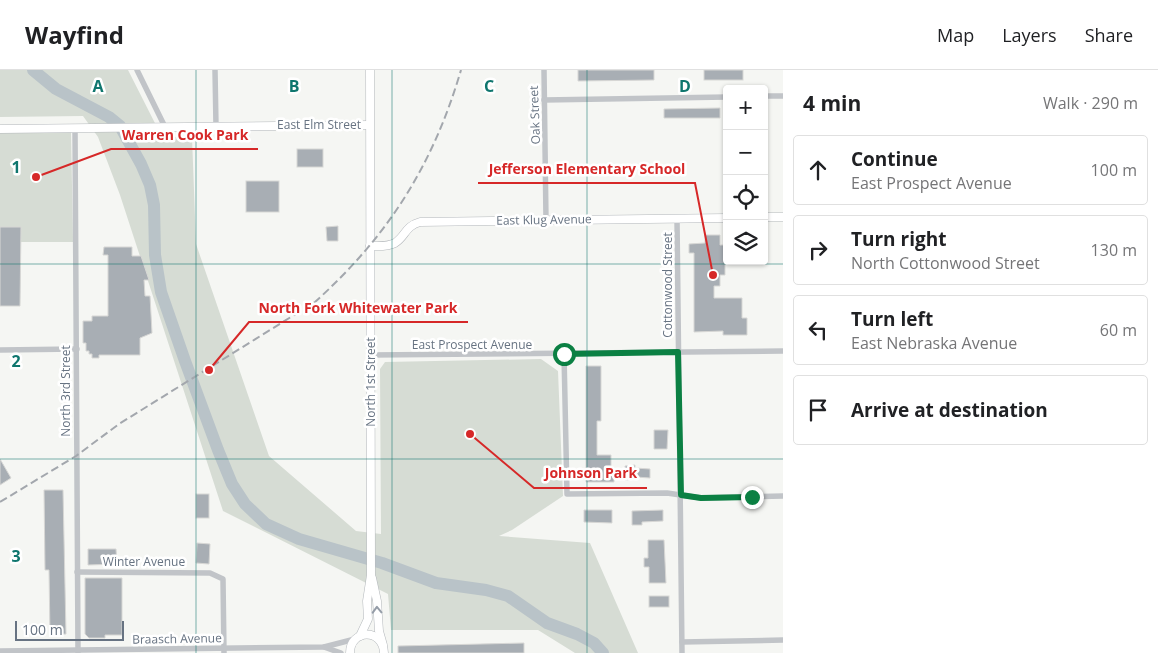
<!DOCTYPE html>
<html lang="en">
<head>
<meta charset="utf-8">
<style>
  body { margin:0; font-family:"Open Sans",sans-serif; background:#f2f2f2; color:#202124 }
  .controls { position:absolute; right:15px; top:15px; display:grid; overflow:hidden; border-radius:5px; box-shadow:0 1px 4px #0004 }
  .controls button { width:45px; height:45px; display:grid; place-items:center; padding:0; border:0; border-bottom:1px solid #e0e0e0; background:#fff; color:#202124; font:25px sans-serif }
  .scale { position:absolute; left:15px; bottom:12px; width:109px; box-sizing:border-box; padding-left:5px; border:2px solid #677382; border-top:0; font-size:14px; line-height:18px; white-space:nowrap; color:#677382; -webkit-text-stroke:4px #fff; paint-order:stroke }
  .stop { position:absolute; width:15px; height:15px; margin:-11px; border:4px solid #0b8043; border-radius:50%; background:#fff }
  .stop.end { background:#0b8043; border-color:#fff; box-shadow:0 1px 5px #0008 }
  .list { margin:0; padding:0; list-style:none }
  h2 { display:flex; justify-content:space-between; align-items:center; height:65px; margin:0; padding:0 20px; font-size:21px }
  h2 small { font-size:16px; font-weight:400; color:#757577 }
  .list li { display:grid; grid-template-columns:32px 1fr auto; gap:15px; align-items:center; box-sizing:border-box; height:70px; margin:0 10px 10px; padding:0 10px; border:1px solid #e0e0e0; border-radius:5px }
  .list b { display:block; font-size:19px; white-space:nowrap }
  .list p { margin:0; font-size:16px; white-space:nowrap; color:#757577 }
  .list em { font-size:16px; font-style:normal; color:#757577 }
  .icon { flex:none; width:28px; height:28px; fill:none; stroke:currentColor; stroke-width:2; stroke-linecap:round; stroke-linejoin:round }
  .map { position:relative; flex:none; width:783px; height:583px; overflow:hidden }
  header { display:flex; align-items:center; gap:30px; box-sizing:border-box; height:70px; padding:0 25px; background:#fff; border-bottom:1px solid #e0e0e0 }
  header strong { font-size:24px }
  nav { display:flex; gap:28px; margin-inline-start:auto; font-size:18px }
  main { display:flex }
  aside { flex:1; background:#fff }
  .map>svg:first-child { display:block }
  .green { fill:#d6dcd4 }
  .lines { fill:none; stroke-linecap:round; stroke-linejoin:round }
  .river { stroke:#b9c3c8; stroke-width:12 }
  .building { fill:#a8aeb4; stroke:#d7d7d5 }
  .secondary-casing { stroke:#b4b8bc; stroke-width:9 }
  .street { stroke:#c1c4c8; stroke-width:5.5 }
  .secondary { stroke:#fff; stroke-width:8 }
  .rail { stroke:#a3a7ad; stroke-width:2; stroke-dasharray:8 4; stroke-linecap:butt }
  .oneway { stroke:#959da8 }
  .route { stroke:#0b8043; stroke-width:6 }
  .grid { fill:none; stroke:#0f766e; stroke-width:1; stroke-opacity:0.55 }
  .labels { text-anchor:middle; stroke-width:5; stroke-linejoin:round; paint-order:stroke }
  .street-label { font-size:12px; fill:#677382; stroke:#fff }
  .grid-label { font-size:16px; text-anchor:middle; font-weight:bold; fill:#0f766e; stroke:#fff; stroke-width:5; stroke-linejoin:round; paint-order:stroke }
  .leader { fill:none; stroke:#d62828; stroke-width:2 }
  .callout-dot { fill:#d62828; stroke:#fff; stroke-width:2 }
  .callout-label { font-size:14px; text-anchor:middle; font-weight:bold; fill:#d62828; stroke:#fff; stroke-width:5; stroke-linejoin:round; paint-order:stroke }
</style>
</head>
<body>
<header>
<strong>Wayfind</strong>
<nav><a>Map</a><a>Layers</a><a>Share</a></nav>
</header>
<main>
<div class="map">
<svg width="783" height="583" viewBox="0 0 783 583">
  <rect width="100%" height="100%" fill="#f5f6f3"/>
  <g class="green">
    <polygon points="0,0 128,0 162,67 192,67 196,174 269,386 356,461 381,464 380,299 385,292 541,289 558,301 563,426 512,460 499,466 590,473 638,583 575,583 538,560 391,560 388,524 223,441 120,125 98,67 83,46 0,47"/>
    <polygon points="71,61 73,172 0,172 0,62"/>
  </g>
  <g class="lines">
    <polyline class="river" points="33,0 56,19 109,47 120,56 141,94 150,115 154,135 155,185 161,222 185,291 218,380 232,414 245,434 266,454 299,469 382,493 436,513 486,520 508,526 547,553 577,564 594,573 603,583"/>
  </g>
  <g class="building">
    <polygon points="578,0 654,0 654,10 578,11"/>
    <rect x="704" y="0" width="39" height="10"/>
    <polygon points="720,38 720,48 664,48 664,39"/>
    <rect x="297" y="79" width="26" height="18"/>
    <rect x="246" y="111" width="33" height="31"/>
    <polygon points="338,156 338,171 327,171 326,157"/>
    <polygon points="0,157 21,157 20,236 0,236"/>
    <polygon points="705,165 720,165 720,175 725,175 725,205 720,205 720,216 714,216 714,228 742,228 742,248 747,248 747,265 723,265 723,261 694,262 694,183 689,183 689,174 705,173"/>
    <polygon points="104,177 132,177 132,186 141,186 149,210 144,210 145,226 150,226 152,263 140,268 140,285 99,285 99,288 92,288 92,284 89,284 89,281 86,281 86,273 83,273 83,251 92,251 92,246 108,246 108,185 103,185"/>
    <polygon points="586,296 601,296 601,351 597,351 597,385 611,385 611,403 614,403 614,412 586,412"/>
    <polygon points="654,360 668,360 667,379 654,379"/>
    <polygon points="0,389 11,408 0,415"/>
    <polygon points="635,395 635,398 650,399 650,408 636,407 636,409 625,410 625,396"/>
    <polygon points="44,420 63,420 66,564 50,565 49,500 45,500"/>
    <rect x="196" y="424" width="13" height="24"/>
    <polygon points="584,440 612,440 612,453 584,452"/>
    <polygon points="663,440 663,451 642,452 642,455 632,455 632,441"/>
    <polygon points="648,470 664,470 666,513 649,513 649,497 644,497 644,488 648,488"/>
    <polygon points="197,473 210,474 209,494 196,493"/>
    <polygon points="88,479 116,479 117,494 88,495"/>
    <polygon points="85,508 122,508 122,565 105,565 105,568 89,568 85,564"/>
    <rect x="649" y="526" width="20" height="11"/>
    <polygon points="524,573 524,583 398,583 398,576"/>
  </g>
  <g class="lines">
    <g class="secondary-casing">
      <g id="secondary">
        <polyline points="0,59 369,55"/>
        <polyline points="764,147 783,147"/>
        <path d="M370,176C378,176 388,177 395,173C406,166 405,156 420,152L727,148"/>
        <polyline points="372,508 377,531 379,561 383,575"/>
        <polyline points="360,566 368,549 367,531 371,505 370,0"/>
        <path d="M350,583C350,559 383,558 384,583"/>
      </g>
    </g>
    <g class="street">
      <polyline points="137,0 165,57"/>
      <polyline points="215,0 216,56"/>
      <polyline points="544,0 546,150"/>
      <polyline points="764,26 783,26"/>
      <polyline points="544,30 727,27"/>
      <polyline points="75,58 78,583"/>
      <polyline points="677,149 682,583"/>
      <polyline points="0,280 77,279"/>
      <polyline points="564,284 567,424 667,423 701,428 783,426"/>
      <polyline points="371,285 783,281"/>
      <polyline points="77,502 210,503 223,509 224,583"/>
      <polyline points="682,572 783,570"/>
      <polyline points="324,577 341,583"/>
      <polyline points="0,581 324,577 355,569"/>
    </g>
    <use href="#secondary" class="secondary"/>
    <path class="rail" d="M0,432L76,386L119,354L315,232C389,165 433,95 461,0"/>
  </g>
  <defs><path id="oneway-chevron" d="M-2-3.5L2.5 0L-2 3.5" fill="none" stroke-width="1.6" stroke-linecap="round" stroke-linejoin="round" transform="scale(1.25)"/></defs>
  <use class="oneway" href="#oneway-chevron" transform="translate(377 540) rotate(-92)"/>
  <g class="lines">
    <polyline class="route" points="564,284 678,282 681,425 701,428 752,427"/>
  </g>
  <path class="grid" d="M196,0V583M392,0V583M587,0V583M0,194H783M0,389H783"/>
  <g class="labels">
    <g class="street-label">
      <text transform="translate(535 45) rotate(-92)" y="4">Oak Street</text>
      <text x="319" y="59">East Elm Street</text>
      <text transform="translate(544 150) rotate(-1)" y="4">East Klug Avenue</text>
      <text transform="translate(668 215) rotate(-90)" y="4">Cottonwood Street</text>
      <text x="472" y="279">East Prospect Avenue</text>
      <text transform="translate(371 312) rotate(-90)" y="4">North 1st Street</text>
      <text transform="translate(66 321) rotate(-90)" y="4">North 3rd Street</text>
      <text x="144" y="496">Winter Avenue</text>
      <text transform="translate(177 569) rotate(-1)" y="4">Braasch Avenue</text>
    </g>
  </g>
  <g class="grid-label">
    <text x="98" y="22">A</text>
    <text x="294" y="22">B</text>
    <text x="489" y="22">C</text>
    <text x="685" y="22">D</text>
    <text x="16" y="103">1</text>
    <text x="16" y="297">2</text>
    <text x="16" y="492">3</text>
  </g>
  <path class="leader" d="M36 107L111 79H258M713 205L695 113H478M209 300L249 252H468M470 364L534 418H647"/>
  <g class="callout-dot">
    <circle cx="36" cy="107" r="5"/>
    <circle cx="713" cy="205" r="5"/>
    <circle cx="209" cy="300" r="5"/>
    <circle cx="470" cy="364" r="5"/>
  </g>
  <g class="callout-label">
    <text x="185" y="70">Warren Cook Park</text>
    <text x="587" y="104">Jefferson Elementary School</text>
    <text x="358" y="243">North Fork Whitewater Park</text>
    <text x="591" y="408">Johnson Park</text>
  </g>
</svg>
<div class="controls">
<button>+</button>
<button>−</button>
<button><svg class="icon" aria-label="locate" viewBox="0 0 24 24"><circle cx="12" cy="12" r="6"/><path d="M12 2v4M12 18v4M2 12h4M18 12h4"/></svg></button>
<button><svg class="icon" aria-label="layers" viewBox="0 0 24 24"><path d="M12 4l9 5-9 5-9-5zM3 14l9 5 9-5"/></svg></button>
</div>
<div class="scale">100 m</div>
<div class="stop" style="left:564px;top:284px"></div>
<div class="stop end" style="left:752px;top:427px"></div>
</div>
<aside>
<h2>4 min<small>Walk · 290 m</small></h2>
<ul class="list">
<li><svg class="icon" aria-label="ahead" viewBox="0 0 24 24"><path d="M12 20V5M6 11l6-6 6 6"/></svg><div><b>Continue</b><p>East Prospect Avenue</p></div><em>100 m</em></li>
<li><svg class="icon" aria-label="right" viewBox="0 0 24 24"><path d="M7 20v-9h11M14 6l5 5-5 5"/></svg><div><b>Turn right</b><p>North Cottonwood Street</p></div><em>130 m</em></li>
<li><svg class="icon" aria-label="left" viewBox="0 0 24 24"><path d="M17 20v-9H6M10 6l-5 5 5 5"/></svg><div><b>Turn left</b><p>East Nebraska Avenue</p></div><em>60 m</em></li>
<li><svg class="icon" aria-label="arrive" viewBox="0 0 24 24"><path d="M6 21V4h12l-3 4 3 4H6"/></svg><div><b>Arrive at destination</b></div></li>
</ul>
</aside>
</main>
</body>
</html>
